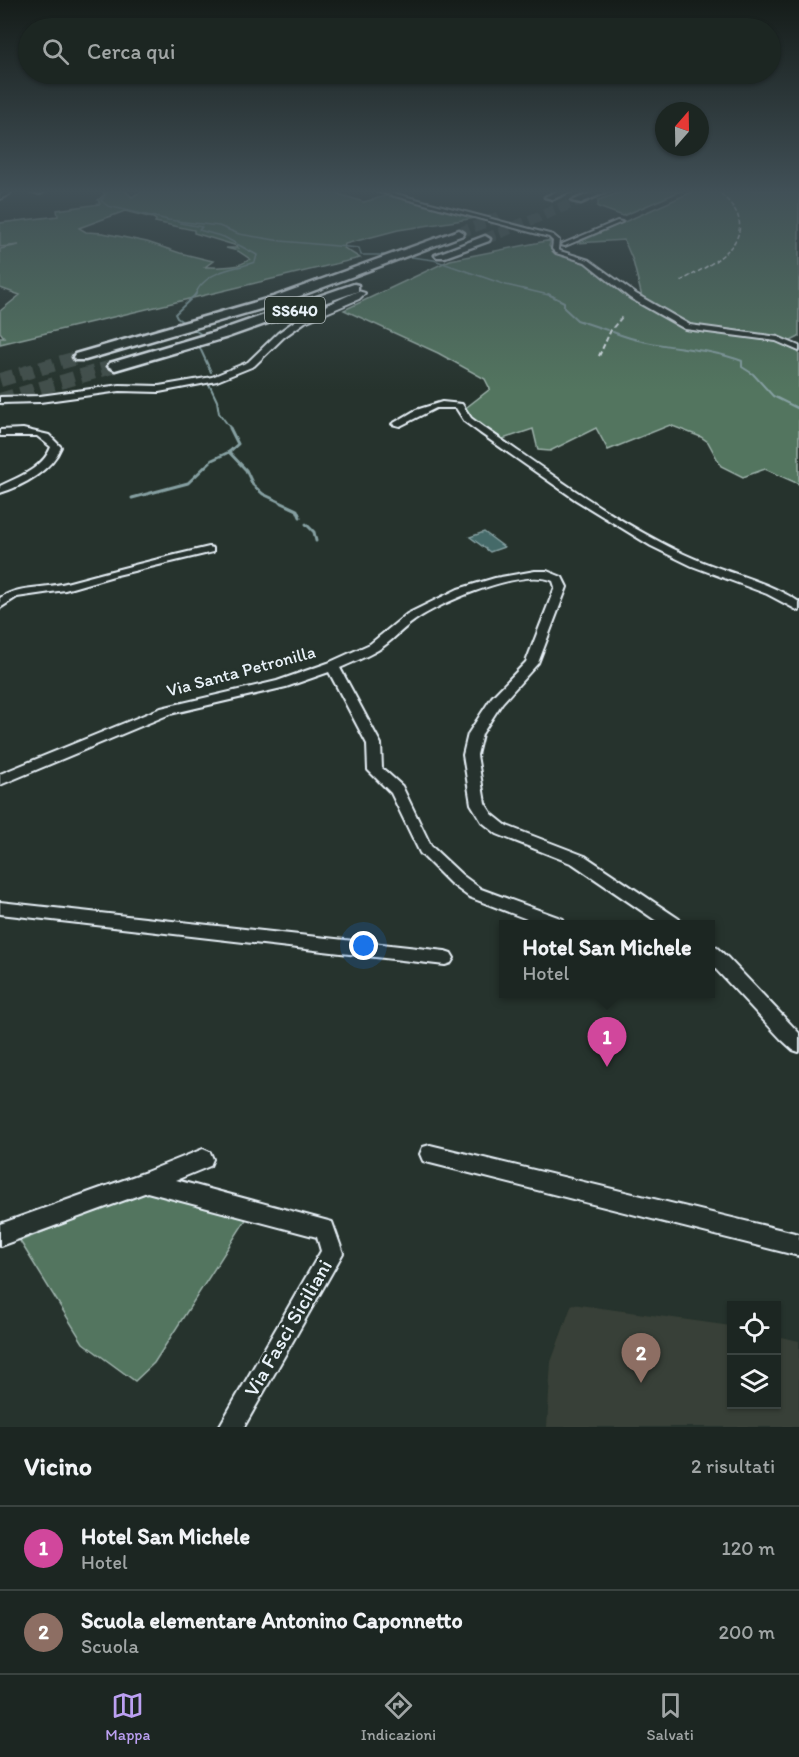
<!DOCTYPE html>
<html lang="it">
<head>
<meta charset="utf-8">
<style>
  body { margin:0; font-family:Itim,sans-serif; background:#29322f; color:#f1f3f6 }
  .controls { position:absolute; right:18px; bottom:18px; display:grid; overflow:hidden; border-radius:0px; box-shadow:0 2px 4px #0004 }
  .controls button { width:54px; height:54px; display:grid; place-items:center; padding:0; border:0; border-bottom:2px solid #3a4340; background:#1c2622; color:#f1f3f6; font:30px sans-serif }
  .compass { position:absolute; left:655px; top:102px; width:54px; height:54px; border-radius:50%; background:#1c2622; box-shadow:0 2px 4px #0004; rotate:20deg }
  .you { position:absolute; left:364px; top:946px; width:21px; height:21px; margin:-15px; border:4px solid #fff; border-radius:50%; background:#1a73e8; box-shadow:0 0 0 9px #1a73e833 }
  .badge { display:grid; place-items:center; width:39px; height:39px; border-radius:50%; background:#bca0f2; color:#fff; font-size:20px; font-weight:700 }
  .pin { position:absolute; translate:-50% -50px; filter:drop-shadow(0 2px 3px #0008) }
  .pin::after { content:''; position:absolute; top:32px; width:21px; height:18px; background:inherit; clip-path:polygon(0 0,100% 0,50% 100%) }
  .popup { position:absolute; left:499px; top:920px; width:216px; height:78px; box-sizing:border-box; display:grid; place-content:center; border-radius:0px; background:#1c2622; filter:drop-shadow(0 2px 4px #0005); font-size:20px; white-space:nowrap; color:#a0a5a5 }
  .popup b { font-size:22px; color:#f1f3f6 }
  .popup::after { content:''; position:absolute; left:50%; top:100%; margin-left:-12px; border:12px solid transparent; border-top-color:#1c2622 }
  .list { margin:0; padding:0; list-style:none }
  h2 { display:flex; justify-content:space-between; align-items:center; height:78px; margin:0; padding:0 24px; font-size:26px }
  h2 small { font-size:20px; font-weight:400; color:#a0a5a5 }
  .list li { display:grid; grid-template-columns:39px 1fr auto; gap:18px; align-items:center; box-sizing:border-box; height:84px; padding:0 24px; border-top:2px solid #3a4340 }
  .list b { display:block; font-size:22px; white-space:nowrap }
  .list p { margin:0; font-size:20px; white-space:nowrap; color:#a0a5a5 }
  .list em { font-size:20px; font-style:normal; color:#a0a5a5 }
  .icon { flex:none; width:33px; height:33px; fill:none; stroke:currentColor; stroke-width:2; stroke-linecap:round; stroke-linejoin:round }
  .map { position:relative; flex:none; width:799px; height:1427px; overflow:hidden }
  .search { position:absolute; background:#1c2622; box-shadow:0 2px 4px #0004; left:18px; right:18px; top:18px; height:66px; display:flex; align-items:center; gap:15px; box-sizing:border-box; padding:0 21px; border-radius:33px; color:#a0a5a5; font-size:22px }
  .sheet { height:246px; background:#1c2622 }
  nav { display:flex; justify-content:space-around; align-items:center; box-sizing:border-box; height:84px; border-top:2px solid #3a4340; background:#1c2622; font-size:16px; color:#a0a5a5 }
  nav a { display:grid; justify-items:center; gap:3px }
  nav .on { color:#bca0f2 }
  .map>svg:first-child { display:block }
  .built { fill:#394137 }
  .green { fill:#52745e; stroke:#9db2ab; stroke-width:1.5; fill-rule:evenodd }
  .water { fill:#456a69; stroke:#86a0a2; stroke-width:1.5 }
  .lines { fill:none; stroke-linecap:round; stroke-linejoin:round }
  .stream-far2 { stroke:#86a0a2; stroke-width:1.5 }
  .stream-far1 { stroke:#86a0a2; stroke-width:2 }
  .stream { stroke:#86a0a2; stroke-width:3 }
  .trunk-tunnel-far1 { stroke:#43504b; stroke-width:11; stroke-dasharray:11 5; stroke-linecap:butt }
  .trunk-tunnel { stroke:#43504b; stroke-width:14; stroke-dasharray:14 7; stroke-linecap:butt }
  .minor-casing { stroke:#e8f1f8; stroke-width:4 }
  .trunk-casing { stroke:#e8f1f8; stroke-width:5 }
  .minor { fill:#26332d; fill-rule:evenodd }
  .trunk { fill:#26332d; fill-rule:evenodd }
  .rail-far1 { stroke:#e8f1f8; stroke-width:1.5; stroke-dasharray:4.5 2; stroke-linecap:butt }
  .rail { stroke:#e8f1f8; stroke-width:2; stroke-dasharray:5 3; stroke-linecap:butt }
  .labels { text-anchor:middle; stroke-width:5; stroke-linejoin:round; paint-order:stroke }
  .shield { fill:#26332d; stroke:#aeb8bb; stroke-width:1.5 }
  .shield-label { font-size:16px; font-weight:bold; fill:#e8f1f8 }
  .street-label { font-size:18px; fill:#e8f1f8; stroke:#26332d }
  .near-street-label { font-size:21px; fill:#e8f1f8; stroke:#26332d }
</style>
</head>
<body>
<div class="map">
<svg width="799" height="1427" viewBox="0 0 799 1427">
  <rect width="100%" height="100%" fill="#26332d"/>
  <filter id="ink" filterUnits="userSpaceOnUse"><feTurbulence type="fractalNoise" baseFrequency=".0167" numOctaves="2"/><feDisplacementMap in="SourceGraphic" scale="12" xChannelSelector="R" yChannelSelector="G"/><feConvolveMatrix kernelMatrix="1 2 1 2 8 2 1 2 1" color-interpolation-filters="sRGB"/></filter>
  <g filter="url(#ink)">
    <polygon class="built" points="572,1304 731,1326 732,1404 776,1404 777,1336 799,1341 799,1427 547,1427 551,1362"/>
    <g class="green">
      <path d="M104,190H124L132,197L143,190H338V194L364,202L392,194L482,217L398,230L345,244L344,248L360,258L0,344V337H4L0,332V311L20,295L0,288V249L19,245L0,247V223L58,216L57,210L100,204L98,200L104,195ZM125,211L153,218L156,220L155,222L194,230V233L234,245L238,248H226L238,251L250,259C237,269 220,267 205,267L213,261L180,253L147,242L103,233L86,232L79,228Z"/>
      <polygon points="627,190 683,190 623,216 598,207 598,200"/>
      <polygon points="688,190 799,190 799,337 789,342 692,326 642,297 633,261 624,240 577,243 694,191"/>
      <polygon points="551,240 549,246 554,252 585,262 609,280 694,330 775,341 799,351 799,484 765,469 743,477 721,466 708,442 701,437 670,425 608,450 596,428 550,451 538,450 533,429 497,441 483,431 463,410 490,389 485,379 438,353 344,310 450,260"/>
      <polygon points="149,1189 247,1218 154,1363 135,1381 83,1343 20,1241"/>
    </g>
    <polygon class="water" points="484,532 504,547 490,552 470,537"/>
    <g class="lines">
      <g class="stream-far2">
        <polyline points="109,190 101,201 108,206 168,220 219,226 239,234 281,241 359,248 361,255 394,255"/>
        <path d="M180,223L202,227L199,230L224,237L257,255L255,262C236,269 216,269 202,284C198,287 197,292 194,296"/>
        <polyline points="404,256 434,260 506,285 553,296"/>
      </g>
      <g class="stream-far1">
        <polyline points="196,294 175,314 177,318 205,337"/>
        <polyline points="548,294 564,302 564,308 577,320 607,330"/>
        <path d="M613,332C657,350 700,345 742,361V367L753,374L773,396L799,409"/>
        <polyline points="210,342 199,346 211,372"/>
        <polyline points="209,384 217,401 219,413 231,429"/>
      </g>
      <g class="stream">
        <polyline points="230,428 238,444 229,452 246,470 253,485 263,494 297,510 300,517"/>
        <polyline points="132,498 188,483 212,460 229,452"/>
        <polyline points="306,524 314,532 316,541"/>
      </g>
      <g class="trunk-tunnel-far1">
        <polyline points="459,233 501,216"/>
        <polyline points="485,239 577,201"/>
      </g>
      <g class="trunk-tunnel">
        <polyline points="0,380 80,357"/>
        <polyline points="0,400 115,366"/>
      </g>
      <g class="minor-casing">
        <g id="minor">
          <polygon points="5,190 11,190 10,194 0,199 0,195"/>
          <polygon points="26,190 46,190 40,194"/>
          <polygon points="372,190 381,190 553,235 559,240 558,249 560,251 589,260 636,294 690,325 778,337 799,346 799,351 776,341 685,329 630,298 585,262 556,253 552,249 553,241 549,237"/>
          <polygon points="617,221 622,222 565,246 560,245"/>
          <polygon points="358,291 365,293 359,299 305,322 284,337 254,366 217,381 159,392 120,391 40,402 0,403 0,397 40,396 120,385 159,386 212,377 248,362 278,333 299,318"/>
          <path d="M442,402L462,404L471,418L486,429C550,473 614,521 684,554C722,572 764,579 799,602V611L767,594L692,566L651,546L576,500L480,433L465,422L456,408H436L400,426L392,424L416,410Z"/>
          <path d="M23,429L49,435L61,447C52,470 23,486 0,493V486C19,477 43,468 51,447L37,436H0V430Z"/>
          <path d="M209,547L213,548V552L117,575L65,590L17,597L0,608V598C19,585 44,589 66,583C114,570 161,558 209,547Z"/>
          <path d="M535,571H547L562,577L567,587L538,663L502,703L482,734L477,755L485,803L492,814L507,826L585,856L679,919L681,924H661L573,864L497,834L482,822L471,804L463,755L468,734L492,697L526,662L555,587L553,581C523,567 440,602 414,621C402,629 391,642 378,650C366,657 353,662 340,668L381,744L382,768L402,786L431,846L462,875L481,889L563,919L565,924H540L469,897L450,883L420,853L391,793L368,770L367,744L329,672L286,687L170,714L0,785V774L161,708L277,681L328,663L370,644L407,614L458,589L495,578Z"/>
          <polygon points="0,902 445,951 451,953 454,958 451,963 445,965 0,914"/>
          <polygon points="710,945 716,947 728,958 799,1033 799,1052 793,1050 781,1039 710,963"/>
          <polygon points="430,1145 799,1234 799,1256 430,1163 423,1161 420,1154 423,1147"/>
          <polygon points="203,1149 210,1152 213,1159 210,1166 176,1180 332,1222 343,1253 244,1427 219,1427 321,1251 317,1237 147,1192 0,1246 0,1224 146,1172"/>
        </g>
      </g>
      <g class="trunk-casing">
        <g id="trunk">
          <polygon points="560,190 573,190 553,199 545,197"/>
          <polygon points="598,190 611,190 581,203 572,201"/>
          <polygon points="459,230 464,233 463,235 281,303 85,360 75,360 73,357 75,354 273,297"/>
          <polygon points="485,236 490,239 489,241 445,257 437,257 435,255"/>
          <polygon points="354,284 358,285 358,291 228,337 115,370 108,366 110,363 218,331"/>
        </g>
      </g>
      <use href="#minor" class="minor"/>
      <use href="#trunk" class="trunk"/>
      <path class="rail-far1" d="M681,281C702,269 745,250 739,220C737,208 725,198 717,190"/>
      <polyline class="rail" points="599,356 611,330 622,317"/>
    </g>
  </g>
  <linearGradient id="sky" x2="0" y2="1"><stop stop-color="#151c19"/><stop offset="0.49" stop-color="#415057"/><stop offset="1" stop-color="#415057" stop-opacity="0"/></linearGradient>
  <rect width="799" height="390" fill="url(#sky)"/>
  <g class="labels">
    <rect class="shield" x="265" y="297" width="60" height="26" rx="4.5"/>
    <g class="shield-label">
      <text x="295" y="316">SS640</text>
    </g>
    <g class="street-label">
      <text transform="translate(241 671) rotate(-15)" y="6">Via Santa Petronilla</text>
    </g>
    <g class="near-street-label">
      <text transform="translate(288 1328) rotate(-60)" y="7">Via Fasci Siciliani</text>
    </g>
  </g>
</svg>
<div class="controls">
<button><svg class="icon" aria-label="locate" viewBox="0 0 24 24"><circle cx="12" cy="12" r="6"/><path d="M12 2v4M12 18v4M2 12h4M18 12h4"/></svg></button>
<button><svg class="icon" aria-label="layers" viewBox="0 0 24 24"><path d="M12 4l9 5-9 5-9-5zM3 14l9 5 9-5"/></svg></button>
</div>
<svg class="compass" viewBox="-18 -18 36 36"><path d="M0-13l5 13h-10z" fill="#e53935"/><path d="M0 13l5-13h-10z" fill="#a0a5a5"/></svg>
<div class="you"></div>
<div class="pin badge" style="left:607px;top:1067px;background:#d1479c">1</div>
<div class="popup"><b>Hotel San Michele</b>Hotel</div>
<div class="pin badge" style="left:641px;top:1383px;background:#8d6e63">2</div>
<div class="search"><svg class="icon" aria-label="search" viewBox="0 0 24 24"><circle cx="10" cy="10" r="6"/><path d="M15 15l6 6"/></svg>Cerca qui</div>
</div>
<section class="sheet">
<h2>Vicino<small>2 risultati</small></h2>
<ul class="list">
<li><span class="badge" style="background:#d1479c">1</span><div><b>Hotel San Michele</b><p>Hotel</p></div><em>120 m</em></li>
<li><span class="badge" style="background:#8d6e63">2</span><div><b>Scuola elementare Antonino Caponnetto</b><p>Scuola</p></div><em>200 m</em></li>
</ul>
</section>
<nav>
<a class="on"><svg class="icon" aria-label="map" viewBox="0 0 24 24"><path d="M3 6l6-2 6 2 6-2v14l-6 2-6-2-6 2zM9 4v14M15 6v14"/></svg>Mappa</a>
<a><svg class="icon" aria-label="directions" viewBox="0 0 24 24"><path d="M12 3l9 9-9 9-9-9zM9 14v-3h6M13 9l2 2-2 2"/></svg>Indicazioni</a>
<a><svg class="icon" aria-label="saved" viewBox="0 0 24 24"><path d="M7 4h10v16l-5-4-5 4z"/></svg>Salvati</a>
</nav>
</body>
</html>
